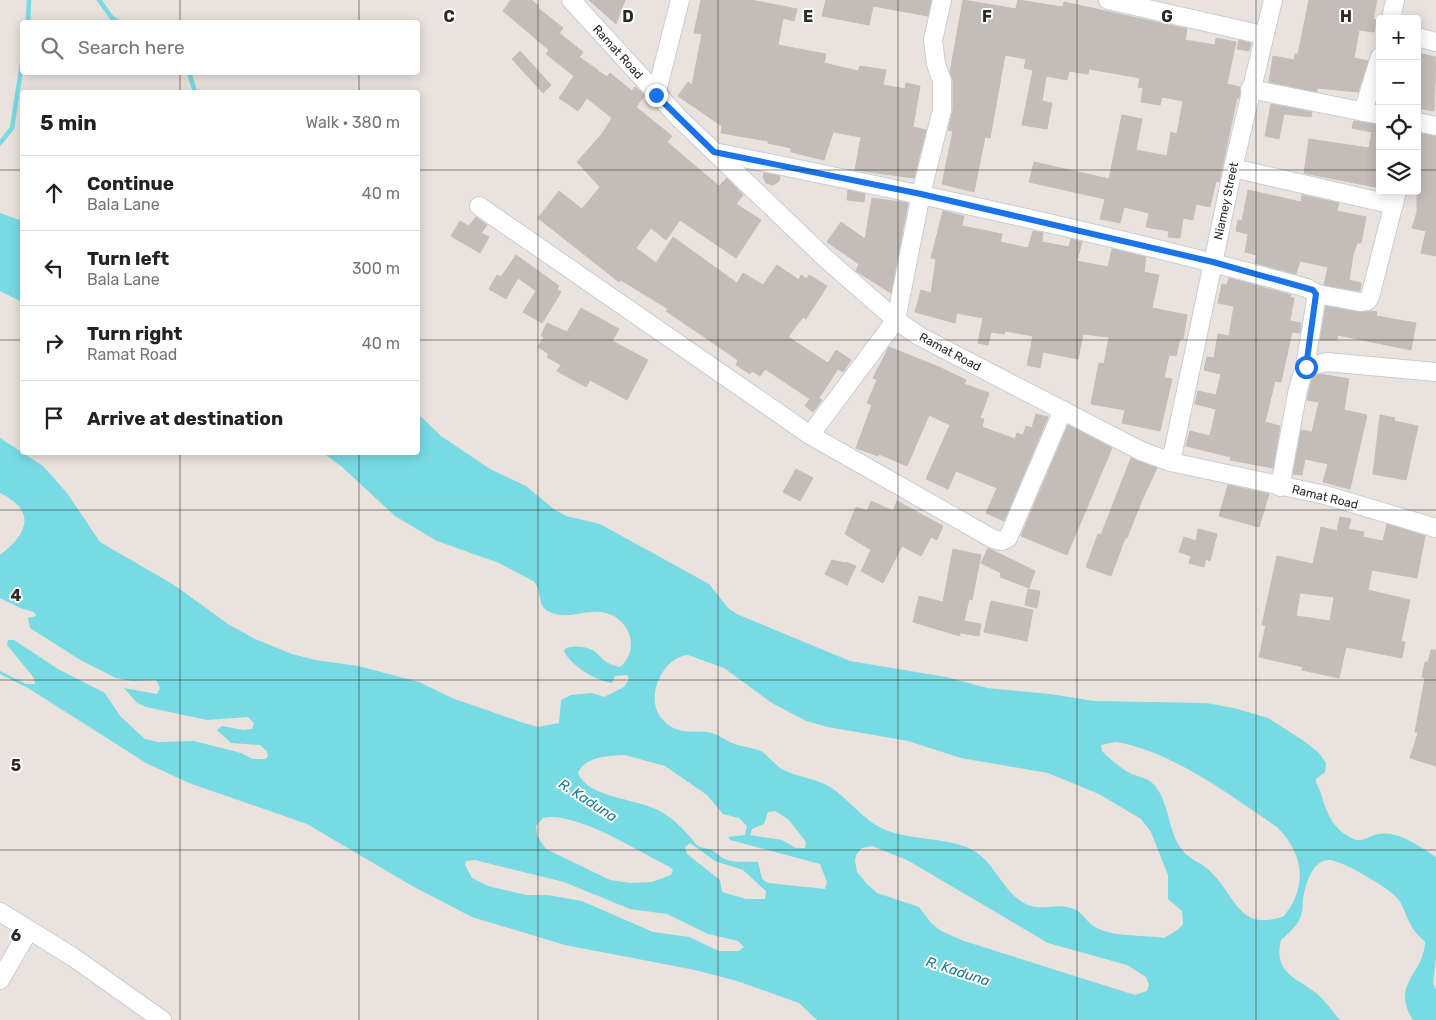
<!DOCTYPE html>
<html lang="en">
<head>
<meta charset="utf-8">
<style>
  body { margin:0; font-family:Rubik,sans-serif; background:#f2f2f2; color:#222 }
  .controls { position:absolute; right:15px; top:15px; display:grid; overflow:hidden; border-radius:5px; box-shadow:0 2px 12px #0003 }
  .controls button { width:45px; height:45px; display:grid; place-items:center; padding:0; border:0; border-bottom:1px solid #e0e0e0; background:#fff; color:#222; font:25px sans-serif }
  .stop { position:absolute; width:15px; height:15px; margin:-11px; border:4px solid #1a73e8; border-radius:50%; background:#fff }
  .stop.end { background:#1a73e8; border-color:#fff; box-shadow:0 1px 5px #0008 }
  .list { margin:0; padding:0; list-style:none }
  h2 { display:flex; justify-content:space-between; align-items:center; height:65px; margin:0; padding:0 20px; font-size:21px }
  h2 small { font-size:16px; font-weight:400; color:#767676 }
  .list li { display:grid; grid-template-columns:32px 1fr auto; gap:15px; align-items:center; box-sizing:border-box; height:75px; padding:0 20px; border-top:1px solid #e0e0e0 }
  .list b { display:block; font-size:19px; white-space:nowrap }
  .list p { margin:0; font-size:16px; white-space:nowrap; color:#767676 }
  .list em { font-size:16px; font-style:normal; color:#767676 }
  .icon { flex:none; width:28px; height:28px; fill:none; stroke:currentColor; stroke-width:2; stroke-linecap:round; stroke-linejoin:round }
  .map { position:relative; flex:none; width:1436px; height:1020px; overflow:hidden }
  .search { position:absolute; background:#fff; box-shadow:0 2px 12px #0003; left:20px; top:20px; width:400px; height:55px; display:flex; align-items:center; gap:12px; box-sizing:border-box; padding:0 18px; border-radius:5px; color:#767676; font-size:19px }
  .panel { position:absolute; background:#fff; box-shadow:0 2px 12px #0003; left:20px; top:90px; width:400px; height:365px; border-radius:5px }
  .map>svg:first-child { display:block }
  .water { fill:#78dae3; fill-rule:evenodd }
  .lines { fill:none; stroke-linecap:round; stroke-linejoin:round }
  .stream { stroke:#78dae3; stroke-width:4.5 }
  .building { fill:#c3bdb8; stroke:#c5bdb6; fill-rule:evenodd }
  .minor-casing { stroke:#c8cdd6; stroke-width:20 }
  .minor { stroke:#fff; stroke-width:18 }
  .route { stroke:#1a73e8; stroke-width:6 }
  .grid { fill:none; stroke:#292929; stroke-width:1; stroke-opacity:0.55 }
  .labels { text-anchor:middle; stroke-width:4; stroke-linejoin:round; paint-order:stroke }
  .street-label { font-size:12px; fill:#292929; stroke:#fff }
  .water-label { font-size:14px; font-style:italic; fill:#197a8d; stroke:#fff }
  .grid-label { font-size:16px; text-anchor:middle; font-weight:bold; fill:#292929; stroke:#fff; stroke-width:4; stroke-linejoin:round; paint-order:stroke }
</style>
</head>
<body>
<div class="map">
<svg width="1436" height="1020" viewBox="0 0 1436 1020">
  <rect width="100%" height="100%" fill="#eae2dc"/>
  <g class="water">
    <polygon points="0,213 22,221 22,302 0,291"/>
    <path d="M418,414L441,436L490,469L526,486L555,510L566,516L600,524L709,584L729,609L739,615L850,661L946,677L987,688L1050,694L1094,701L1206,703L1234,708L1268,718L1304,741L1319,753L1326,763L1325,772L1316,779C1316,785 1320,789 1321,794C1327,815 1335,832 1356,840C1365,841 1371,835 1379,834C1398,830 1421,847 1436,857V957L1433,983L1436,990V1020H1413C1390,984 1424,974 1425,942C1421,937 1415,933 1412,927C1407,919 1404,908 1399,900C1391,889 1342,860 1329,860C1318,860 1312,870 1308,880C1296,910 1313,914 1281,940C1273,972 1295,977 1316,993C1325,1000 1332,1011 1340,1020H817L799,1003L737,981L695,970L565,945L472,917L414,887L307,824L189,783L146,763L28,688L0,674V671L26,684H35L34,678L7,645L8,640H14L58,669L105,693L120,716L145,739L158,742L194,741L241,753L253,759H265L268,756L267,751L260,745L231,743L217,730L222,726L243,730L252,729L254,723L248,717L207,720L146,707L137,703L124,688L157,694L160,688L156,680L132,681L116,678L82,661L30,628L28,618L36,616L34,612L20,608L0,598V555C28,534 37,511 0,493V438L43,466L67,493L100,542L174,585L228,624L255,639L292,654L315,660L358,666L419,682L452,698L524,723L538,727L559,723L561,700L571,695L592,693L604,697L624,687L629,679L627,675L615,676L612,683C596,681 570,665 564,651C567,645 583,646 590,649C602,654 600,663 620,667C640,650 631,620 606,613C587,608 567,621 550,612C535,606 544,590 533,581L499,563L437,541L395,516L341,466L323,453L418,452ZM688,655L724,668L772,703L806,721L828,727L908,741L961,758L1048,773L1099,794L1141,819L1151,832L1168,875V899L1182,911L1183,924L1179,929L1164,938C1145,935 1113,937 1097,928C1086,923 1083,911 1071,908C1050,902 1039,915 1018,899C1001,886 993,862 974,851C951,837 910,841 883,829C862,819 849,799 830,787C816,778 799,778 784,770C775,766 769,756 761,751C752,747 741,747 732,743C725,740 719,735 712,733C692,728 681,738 663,720C643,700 662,657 688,655ZM1116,742C1172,751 1231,796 1277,827C1304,854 1308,886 1284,916C1239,933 1235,895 1211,872C1197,858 1188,862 1177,842C1168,824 1168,802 1155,786C1147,776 1138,778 1128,772C1121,768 1107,757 1102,751L1101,745ZM625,755L665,766L707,795L723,814L739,818L747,826L745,835L728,837L730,840L820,864L827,882L825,889L768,883L762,879L758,862C747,861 732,864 721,857C718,855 715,852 712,850C706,848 699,848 695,843C685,830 673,818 658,810C634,798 588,798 578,773C585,756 609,756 625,755ZM775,811L789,820L806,842L805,848H796L782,840L750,835L752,829L764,824L768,812ZM550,817C586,817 635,850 668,866L673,870L671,875L652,882L631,883L610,880L546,849L537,836L536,826L543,818ZM690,843L715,861L743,870L766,891L765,899H746L722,892L720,880L687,854L685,847ZM872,846L907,860L1048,943L1127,965L1146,977L1149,985L1147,991L1135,995L964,941L941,931L931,923L919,907L877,893L867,884L857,872L855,861L856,855L862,848ZM475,860L564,882L630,909L667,914L708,934L738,941L744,947L739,951H719L689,937L653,932L582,901L548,895H526L488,886L472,878L465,865L466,861Z"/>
  </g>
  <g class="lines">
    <g class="stream">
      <polyline points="99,0 112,18 119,22"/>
      <polyline points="28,22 29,0"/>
      <polyline points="189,72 195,92"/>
      <polyline points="0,143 12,128 22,63"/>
    </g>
  </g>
  <g class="building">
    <polygon points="511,0 531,0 539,6 538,8 563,28 559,33 583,52 579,57 599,71 597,75 600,72 607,77 610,73 632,91 635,87 639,90 644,96 636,107 672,136 667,142 719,186 727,178 743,195 736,204 761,220 736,258 680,220 666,240 651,228 636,248 656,263 673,237 737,283 743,273 763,285 777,265 799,280 801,275 807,279 809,275 827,286 806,319 803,317 788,337 828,363 836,350 851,360 843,372 838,369 819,398 822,400 813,412 805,406 810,399 765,369 760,376 752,371 750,374 736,365 738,360 666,311 668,309 621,280 619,282 538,218 559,191 582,209 600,187 577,162 601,135 612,118 587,98 578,111 559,98 574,76 546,54 549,50 503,11"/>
    <polygon points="589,0 625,0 616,24"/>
    <polygon points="701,0 751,0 797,9 794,21 783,18 778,45 826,54 824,63 858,71 860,66 886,70 883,85 905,89 906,83 920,86 913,127 926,130 914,178 855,170 861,137 833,132 824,160 791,152 791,148 768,143 768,141 721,133 722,126 678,96 688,82 692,85 702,34 694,33"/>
    <polygon points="826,0 931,0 928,16 873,6 869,25 822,16"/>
    <polygon points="963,0 1016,9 1018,0 1063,7 1064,2 1187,29 1185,40 1215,45 1216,38 1236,42 1227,84 1240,87 1240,93 1239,98 1237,98 1219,182 1216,181 1210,207 1196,204 1193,220 1183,218 1180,238 1168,237 1169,231 1146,227 1149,213 1124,207 1120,223 1100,219 1105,199 1029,182 1034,162 1109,179 1122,115 1142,119 1136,150 1167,156 1171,132 1177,134 1183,101 1162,97 1160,105 1141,102 1143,88 1138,87 1140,78 1089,69 1088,74 1069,71 1067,80 1046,76 1042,101 1052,103 1047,129 1022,125 1033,70 1024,68 1026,59 1005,55 990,138 985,137 974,192 942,184 953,131 948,130 953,110 953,81 950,72"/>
    <polygon points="1309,0 1377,0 1373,19 1376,20 1374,32 1359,30 1354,58 1368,61 1358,92 1317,88 1317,92 1269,82 1273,56 1294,60 1295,54 1298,54"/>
    <polygon points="1239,40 1251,43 1249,51 1237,49"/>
    <polygon points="520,51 551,85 543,93 512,59"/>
    <polygon points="1417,53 1436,57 1434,111 1417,108"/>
    <polygon points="1271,104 1312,112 1311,117 1284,114 1279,139 1265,136"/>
    <polygon points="1354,121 1380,125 1380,188 1304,173 1309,139 1369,148 1372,132 1352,128"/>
    <polygon points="1417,133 1436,136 1436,256 1421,253 1426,231 1412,228 1417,212"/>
    <polygon points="764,173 780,176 779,181 773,185 766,183 763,177"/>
    <polygon points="848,190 865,194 864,202 847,200"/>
    <polygon points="1248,190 1301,202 1302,195 1339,203 1337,211 1366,217 1361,243 1357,243 1353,255 1349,280 1361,283 1360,291 1324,285 1328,267 1300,261 1296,274 1255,263 1257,255 1245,252 1248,234 1236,231 1238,220 1242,221"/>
    <polygon points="872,198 908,203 891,293 856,271 859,264 827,242 841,222 865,239"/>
    <polygon points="943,211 964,216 962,226 1002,234 1000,242 1028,248 1033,231 1043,233 1042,242 1069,247 1071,239 1082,242 1077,261 1108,267 1112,249 1146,257 1144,272 1159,275 1152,308 1187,315 1183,339 1180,339 1176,356 1169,355 1164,378 1172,379 1160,431 1122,423 1125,410 1091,404 1099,363 1104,364 1109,337 1083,334 1078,359 1043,352 1040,368 1027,365 1033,336 1005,331 1004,334 991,332 988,345 978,343 983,318 957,313 955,323 915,312 921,290 931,293 936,259 931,258"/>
    <polygon points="476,217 487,225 481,233 489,237 480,253 451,236 460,221 469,226"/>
    <polygon points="516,255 559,286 557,289 561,292 542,323 523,312 536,291 518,278 506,299 489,289 497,275 501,277"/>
    <polygon points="1229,278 1291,295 1290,297 1294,298 1290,321 1301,323 1300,333 1292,332 1281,382 1275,381 1265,422 1280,426 1273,468 1230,460 1231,457 1186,446 1190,431 1210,436 1216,409 1195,404 1198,391 1216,395 1221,374 1204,370 1207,357 1214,358 1218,334 1229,336 1234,306 1218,303 1222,284 1227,285"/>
    <polygon points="1326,306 1358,312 1370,311 1377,312 1376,316 1416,323 1411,350 1338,335 1337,340 1320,340"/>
    <polygon points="581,308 619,329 612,341 648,360 627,400 590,380 586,387 557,371 561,365 547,357 549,354 538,347 544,337 541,336 547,323 567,332"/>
    <polygon points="889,347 939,367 966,380 964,384 989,393 980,418 984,419 982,427 1015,439 1017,433 1023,435 1026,426 1032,428 1036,414 1048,417 1004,521 986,513 997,488 956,471 948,489 926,479 950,425 929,415 907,466 879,454 878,456 856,448 872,405 867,403 877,380 873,378"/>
    <polygon points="1320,374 1349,379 1344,410 1367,415 1350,489 1323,482 1328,464 1305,459 1302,475 1293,474 1301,430 1312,432 1319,402 1307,400 1313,376"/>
    <polygon points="1380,415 1395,418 1394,421 1418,426 1406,480 1373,474"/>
    <polygon points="1068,425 1112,448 1067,555 1021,536"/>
    <polygon points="1131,458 1157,468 1142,500 1127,538 1125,538 1111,576 1086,567 1098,534 1101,535"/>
    <polygon points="796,469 813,478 800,501 783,492"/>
    <polygon points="1228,485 1269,494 1259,527 1219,516"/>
    <polygon points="871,501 893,511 897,501 943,526 937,540 931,537 921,556 902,546 883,583 861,571 871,550 845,534 856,507 867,511"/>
    <path d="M1340,517L1351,519L1348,529L1364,532L1363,537L1383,541L1387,524L1425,536L1417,578L1372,570L1368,590L1410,600L1401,641L1405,642L1402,658L1346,647L1339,678L1302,670L1303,667L1259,657L1266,625H1262L1277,556L1313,564L1321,527L1337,531ZM1300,593L1334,597L1330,621L1296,616Z"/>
    <polygon points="1198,529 1217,534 1210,561 1206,559 1204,567 1189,563 1191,556 1179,552 1184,537 1196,541"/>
    <polygon points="988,548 1035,571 1029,588 1000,577 1001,573 981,563"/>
    <polygon points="953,549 981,555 972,600 969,599 964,621 981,624 979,636 960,633 960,636 913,622 919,596 943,602"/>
    <polygon points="832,560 846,563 846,562 856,566 847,585 825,574"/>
    <polygon points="1028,589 1040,591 1037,608 1025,605"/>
    <polygon points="991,601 1033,610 1027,641 984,632"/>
    <polygon points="1431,650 1436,650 1436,766 1410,758 1418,733 1415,732 1425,678 1422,677 1425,662 1428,662"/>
  </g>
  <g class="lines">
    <g class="minor-casing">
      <g id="minor">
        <polyline points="571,0 680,119 824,257 896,320 919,336 1141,451 1171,462 1325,495 1436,528"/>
        <polyline points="1108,0 1263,35"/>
        <polyline points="1391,19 1395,0"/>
        <polyline points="1417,37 1436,42"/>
        <polyline points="1250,89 1380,115"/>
        <polyline points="656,95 680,0"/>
        <polyline points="1363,112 1380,57"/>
        <polyline points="1417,122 1436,126"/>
        <path d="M714,152C912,192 1111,234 1307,288L1317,294L1305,367"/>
        <polyline points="1233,168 1394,205"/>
        <polyline points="479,206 810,435 993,539 1002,541 1008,538 1063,410"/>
        <polyline points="1317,294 1360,302 1367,301 1370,297 1397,191"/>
        <polyline points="810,435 896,320 921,194 942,110 942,81 936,64 933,40 942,0"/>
        <polyline points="1171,462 1233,168 1273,0"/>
        <polyline points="1280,487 1298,389 1305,367 1327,362 1436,372"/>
        <polyline points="0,912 73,957 162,1020"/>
        <polyline points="0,980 29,930"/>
      </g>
    </g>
    <use href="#minor" class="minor"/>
  </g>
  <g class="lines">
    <polyline class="route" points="656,95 714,152 921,194 1213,262 1313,290 1316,294 1306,367"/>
  </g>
  <path class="grid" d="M180,0V22M359,0V22M538,0V1020M718,0V1020M898,0V1020M1077,0V1020M1256,0V1020M180,72V92M359,72V92M0,170H22M418,170H1380M1417,170H1436M0,340H22M418,340H1436M180,452V1020M359,452V1020M0,510H1436M0,680H1436M0,850H1436"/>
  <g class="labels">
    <g class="street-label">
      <text transform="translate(618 52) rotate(48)" y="4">Ramat Road</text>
      <text transform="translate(1226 201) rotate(-78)" y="4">Niamey Street</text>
      <text transform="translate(950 352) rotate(28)" y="4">Ramat Road</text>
      <text transform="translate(1325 497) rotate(14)" y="4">Ramat Road</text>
    </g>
    <g class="water-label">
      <text transform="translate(588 800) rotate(33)" y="5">R. Kaduna</text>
      <text transform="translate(958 971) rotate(18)" y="5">R. Kaduna</text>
    </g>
  </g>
  <g class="grid-label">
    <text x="449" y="22">C</text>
    <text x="628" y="22">D</text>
    <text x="808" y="22">E</text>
    <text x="987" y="22">F</text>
    <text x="1167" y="22">G</text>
    <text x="1346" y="22">H</text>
    <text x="16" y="601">4</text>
    <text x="16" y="771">5</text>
    <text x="16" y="941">6</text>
  </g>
</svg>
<div class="controls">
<button>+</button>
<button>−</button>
<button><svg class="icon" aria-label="locate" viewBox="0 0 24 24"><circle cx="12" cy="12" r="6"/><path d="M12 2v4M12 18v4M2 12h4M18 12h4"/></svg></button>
<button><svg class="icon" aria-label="layers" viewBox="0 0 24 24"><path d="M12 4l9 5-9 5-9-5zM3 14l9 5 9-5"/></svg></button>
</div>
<div class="stop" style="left:1306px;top:367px"></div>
<div class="stop end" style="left:656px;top:95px"></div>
<div class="search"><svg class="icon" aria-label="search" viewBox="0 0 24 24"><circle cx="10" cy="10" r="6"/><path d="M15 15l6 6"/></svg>Search here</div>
<section class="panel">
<h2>5 min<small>Walk · 380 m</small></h2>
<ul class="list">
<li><svg class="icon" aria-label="ahead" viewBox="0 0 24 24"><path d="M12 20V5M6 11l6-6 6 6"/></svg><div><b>Continue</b><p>Bala Lane</p></div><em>40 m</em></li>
<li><svg class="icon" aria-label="left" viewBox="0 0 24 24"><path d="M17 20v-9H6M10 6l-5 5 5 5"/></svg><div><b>Turn left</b><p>Bala Lane</p></div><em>300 m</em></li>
<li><svg class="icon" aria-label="right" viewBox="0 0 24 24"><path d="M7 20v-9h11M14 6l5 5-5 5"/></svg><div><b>Turn right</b><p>Ramat Road</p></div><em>40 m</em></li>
<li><svg class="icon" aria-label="arrive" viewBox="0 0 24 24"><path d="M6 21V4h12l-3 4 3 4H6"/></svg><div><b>Arrive at destination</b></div></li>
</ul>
</section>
</div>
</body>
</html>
